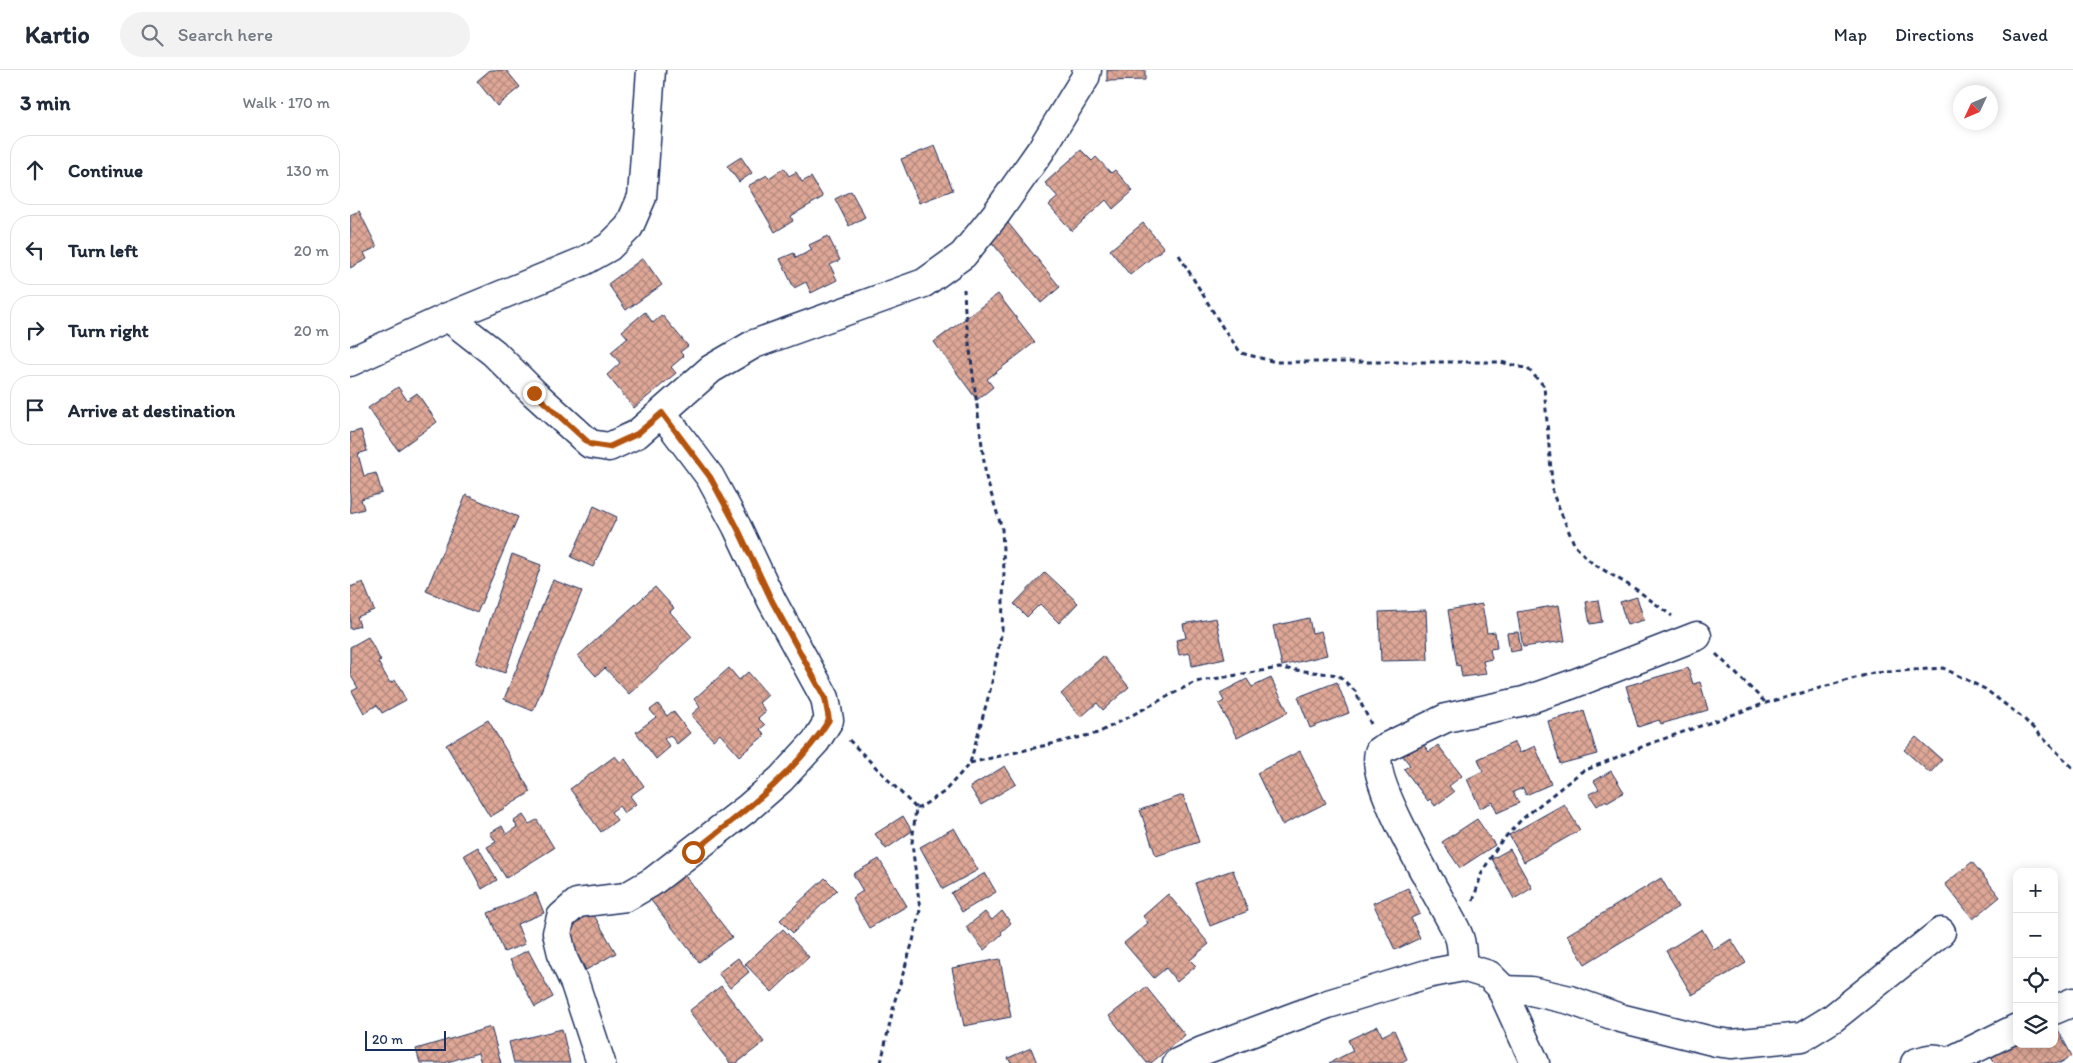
<!DOCTYPE html>
<html lang="en">
<head>
<meta charset="utf-8">
<style>
  body { margin:0; font-family:Itim,sans-serif; background:#f2f2f3; color:#1f2937 }
  .controls { position:absolute; right:15px; bottom:15px; display:grid; overflow:hidden; border-radius:10px; box-shadow:0 2px 12px #0003 }
  .controls button { width:45px; height:45px; display:grid; place-items:center; padding:0; border:0; border-bottom:1px solid #e0e1e3; background:#fff; color:#1f2937; font:25px sans-serif }
  .compass { position:absolute; left:1603px; top:15px; width:45px; height:45px; border-radius:50%; background:#fff; box-shadow:0 2px 12px #0003; rotate:226deg }
  .scale { position:absolute; left:15px; bottom:12px; width:81px; box-sizing:border-box; padding-left:5px; border:2px solid #1b2f5e; border-top:0; font-size:14px; line-height:18px; white-space:nowrap; color:#1b2f5e; -webkit-text-stroke:4px #fff; paint-order:stroke }
  .stop { position:absolute; width:15px; height:15px; margin:-11px; border:4px solid #b45309; border-radius:50%; background:#fff }
  .stop.end { background:#b45309; border-color:#fff; box-shadow:0 1px 5px #0008 }
  .list { margin:0; padding:0; list-style:none }
  h2 { display:flex; justify-content:space-between; align-items:center; height:65px; margin:0; padding:0 20px; font-size:21px }
  h2 small { font-size:16px; font-weight:400; color:#747a83 }
  .list li { display:grid; grid-template-columns:32px 1fr auto; gap:15px; align-items:center; box-sizing:border-box; height:70px; margin:0 10px 10px; padding:0 10px; border:1px solid #e0e1e3; border-radius:20px }
  .list b { display:block; font-size:19px; white-space:nowrap }
  .list em { font-size:16px; font-style:normal; color:#747a83 }
  .icon { flex:none; width:28px; height:28px; fill:none; stroke:currentColor; stroke-width:2; stroke-linecap:round; stroke-linejoin:round }
  .map { position:relative; flex:none; width:1723px; height:993px; overflow:hidden }
  header { display:flex; align-items:center; gap:30px; box-sizing:border-box; height:70px; padding:0 25px; background:#fff; border-bottom:1px solid #e0e1e3 }
  header strong { font-size:24px }
  nav { display:flex; gap:28px; margin-inline-start:auto; font-size:18px }
  .search { width:350px; height:45px; background:#f2f2f3; display:flex; align-items:center; gap:12px; box-sizing:border-box; padding:0 18px; border-radius:28px; color:#747a83; font-size:19px }
  main { display:flex }
  aside { flex:1; background:#fff }
  .map>svg:first-child { display:block }
  .building { fill:url(#building-cross-hatch); stroke:#1b2f5e }
  .lines { fill:none; stroke-linecap:round; stroke-linejoin:round }
  .street-casing { stroke:#1b2f5e; stroke-width:31 }
  .path { stroke:#1b2f5e; stroke-width:3; stroke-dasharray:5 4; stroke-linecap:butt }
  .street { stroke:#fff; stroke-width:28 }
  .route { stroke:#b45309; stroke-width:6 }
</style>
</head>
<body>
<header>
<strong>Kartio</strong>
<div class="search"><svg class="icon" aria-label="search" viewBox="0 0 24 24"><circle cx="10" cy="10" r="6"/><path d="M15 15l6 6"/></svg>Search here</div>
<nav><a>Map</a><a>Directions</a><a>Saved</a></nav>
</header>
<main>
<aside>
<h2>3 min<small>Walk · 170 m</small></h2>
<ul class="list">
<li><svg class="icon" aria-label="ahead" viewBox="0 0 24 24"><path d="M12 20V5M6 11l6-6 6 6"/></svg><div><b>Continue</b></div><em>130 m</em></li>
<li><svg class="icon" aria-label="left" viewBox="0 0 24 24"><path d="M17 20v-9H6M10 6l-5 5 5 5"/></svg><div><b>Turn left</b></div><em>20 m</em></li>
<li><svg class="icon" aria-label="right" viewBox="0 0 24 24"><path d="M7 20v-9h11M14 6l5 5-5 5"/></svg><div><b>Turn right</b></div><em>20 m</em></li>
<li><svg class="icon" aria-label="arrive" viewBox="0 0 24 24"><path d="M6 21V4h12l-3 4 3 4H6"/></svg><div><b>Arrive at destination</b></div></li>
</ul>
</aside>
<div class="map">
<svg width="1723" height="993" viewBox="0 0 1723 993">
  <defs>
    <pattern id="building-cross-hatch" width="8" height="8" patternUnits="userSpaceOnUse" patternTransform="scale(1.25)"><rect width="8" height="8" fill="#dea796"/><path d="M0 0l8 8M0 8l8-8" fill="none" stroke="#b3887e"/></pattern>
  </defs>
  <rect width="100%" height="100%" fill="#fff"/>
  <filter id="ink" filterUnits="userSpaceOnUse"><feTurbulence type="fractalNoise" baseFrequency=".02" numOctaves="2"/><feDisplacementMap in="SourceGraphic" scale="10" xChannelSelector="R" yChannelSelector="G"/><feConvolveMatrix kernelMatrix="1 2 1 2 8 2 1 2 1" color-interpolation-filters="sRGB"/></filter>
  <g filter="url(#ink)">
    <g class="building">
      <polygon points="140,0 156,0 170,17 147,36 127,11"/>
      <polygon points="757,0 795,0 795,10 757,11"/>
      <polygon points="585,76 603,120 569,133 551,89"/>
      <polygon points="731,80 742,91 746,87 761,103 765,100 783,121 763,139 756,130 722,161 699,135 708,127 695,113"/>
      <polygon points="391,87 402,103 389,112 377,96"/>
      <polygon points="434,98 439,106 446,102 452,112 461,107 473,127 441,146 443,151 425,162 398,116 417,105 419,108"/>
      <polygon points="501,121 515,147 499,156 485,129"/>
      <polygon points="9,141 27,177 14,183 17,189 0,198 0,145"/>
      <polygon points="654,148 710,217 691,233 635,164"/>
      <polygon points="793,153 814,178 780,205 760,180"/>
      <polygon points="478,166 490,190 480,195 487,210 461,223 456,212 444,218 430,189 444,183 446,188 462,180 459,175"/>
      <polygon points="293,188 312,215 276,240 258,214"/>
      <polygon points="648,224 685,272 637,309 643,317 627,330 584,272"/>
      <polygon points="295,242 303,253 312,245 338,276 330,282 334,286 321,297 326,303 284,338 257,305 270,293 261,282 278,268 272,261"/>
      <polygon points="48,317 57,330 67,323 87,352 48,380 18,338"/>
      <polygon points="11,360 17,381 8,384 14,406 26,403 32,423 11,429 14,439 0,443 0,363"/>
      <polygon points="116,425 168,447 127,543 76,521"/>
      <polygon points="244,436 267,447 243,497 221,487"/>
      <polygon points="162,484 191,495 155,603 126,593"/>
      <polygon points="695,502 728,533 709,553 690,534 677,547 664,534"/>
      <polygon points="203,510 232,521 183,641 154,629"/>
      <polygon points="13,512 24,540 7,547 10,556 0,559 0,517"/>
      <polygon points="305,517 324,538 320,542 342,567 279,624 255,598 246,606 228,586"/>
      <polygon points="1287,527 1294,550 1277,555 1270,532"/>
      <polygon points="1248,530 1252,552 1240,554 1236,532"/>
      <polygon points="1132,534 1137,563 1145,562 1147,578 1140,579 1142,589 1133,591 1136,604 1112,607 1110,595 1107,596 1098,540"/>
      <polygon points="1209,535 1215,571 1173,577 1167,542"/>
      <polygon points="1076,540 1078,590 1031,591 1029,542"/>
      <polygon points="866,548 875,589 842,596 840,583 829,585 826,570 836,568 833,554"/>
      <polygon points="959,548 962,563 971,561 977,585 932,596 923,556"/>
      <polygon points="1168,562 1171,580 1160,582 1157,563"/>
      <polygon points="18,567 31,591 28,592 40,613 45,610 56,630 32,643 27,635 14,643 2,621 8,618 0,604 0,577"/>
      <polygon points="753,586 779,617 753,640 747,633 731,647 711,624"/>
      <polygon points="379,598 389,610 398,602 418,625 409,633 416,641 408,648 415,655 410,659 415,665 389,686 370,664 363,670 341,645 350,637 344,629"/>
      <polygon points="1338,598 1343,614 1350,612 1358,640 1311,654 1309,650 1288,657 1276,616"/>
      <polygon points="921,608 938,642 887,668 869,634 874,631 870,623 897,609 902,617"/>
      <polygon points="987,612 999,643 960,658 948,627"/>
      <polygon points="308,634 317,646 323,641 340,663 327,674 320,665 314,669 320,677 306,689 286,662 306,647 300,640"/>
      <polygon points="1234,641 1247,684 1210,694 1198,651"/>
      <polygon points="138,650 181,722 140,747 96,675"/>
      <polygon points="1566,667 1592,690 1580,703 1554,680"/>
      <polygon points="1071,671 1079,682 1088,675 1112,706 1099,716 1104,722 1085,736 1080,729 1078,731 1054,699 1060,695 1052,685"/>
      <polygon points="1165,672 1170,683 1185,676 1201,714 1176,725 1173,718 1163,722 1169,733 1147,743 1143,732 1130,738 1117,709 1133,701 1128,689"/>
      <polygon points="950,681 976,733 932,755 907,703"/>
      <polygon points="265,686 270,692 275,689 294,716 280,726 286,734 274,743 269,736 261,742 267,750 251,762 220,719"/>
      <polygon points="655,696 666,714 631,735 620,717"/>
      <polygon points="1261,701 1274,722 1257,732 1256,730 1247,736 1239,724 1249,719 1244,711"/>
      <polygon points="833,725 849,772 806,786 790,740"/>
      <polygon points="1214,734 1230,760 1174,792 1159,765"/>
      <polygon points="173,745 179,754 187,750 204,778 156,808 137,777 146,772 140,763 152,756 156,764 167,757 164,751"/>
      <polygon points="553,746 562,761 536,779 525,764"/>
      <polygon points="1127,749 1145,775 1110,798 1092,772"/>
      <polygon points="604,758 628,800 593,819 570,777"/>
      <polygon points="128,777 147,810 132,819 114,785"/>
      <polygon points="1160,779 1182,818 1164,829 1142,789"/>
      <polygon points="529,789 557,836 519,858 502,828 513,821 503,804"/>
      <polygon points="1622,792 1650,827 1623,849 1595,814"/>
      <polygon points="329,798 382,867 349,892 296,824"/>
      <polygon points="883,800 898,841 860,856 845,813"/>
      <polygon points="635,803 646,822 612,842 601,823"/>
      <polygon points="475,808 487,820 443,863 430,850"/>
      <polygon points="1311,808 1328,837 1235,894 1217,865"/>
      <polygon points="1058,818 1070,844 1061,848 1070,868 1045,880 1023,833"/>
      <polygon points="186,823 194,843 167,854 175,874 154,882 138,843"/>
      <polygon points="818,824 859,874 840,890 846,896 827,912 816,898 804,908 774,873 798,853 793,846"/>
      <polygon points="652,841 661,853 651,862 652,864 634,880 616,857 635,842 642,850"/>
      <polygon points="242,842 266,883 236,900 212,859"/>
      <polygon points="433,859 459,887 422,922 395,894"/>
      <polygon points="1352,859 1364,880 1381,869 1396,893 1342,925 1316,881"/>
      <polygon points="178,880 203,927 185,937 160,890"/>
      <polygon points="388,888 399,902 380,918 368,903"/>
      <polygon points="650,889 661,947 614,956 602,898"/>
      <polygon points="371,916 414,972 387,993 380,993 339,941"/>
      <polygon points="796,917 835,965 801,993 797,993 759,946"/>
      <polygon points="1705,954 1722,986 1710,993 1645,993 1641,986 1663,974 1667,965 1667,974 1704,974"/>
      <polygon points="1028,956 1032,966 1044,960 1057,989 1050,993 979,993 1003,981 998,970"/>
      <polygon points="141,957 151,993 131,993 128,983 94,993 70,993 66,979"/>
      <polygon points="212,959 220,993 164,993 159,972"/>
      <polygon points="681,978 687,993 661,993 658,988"/>
    </g>
    <g class="lines">
      <g class="street-casing">
        <g id="street">
          <polyline points="98,247 144,283 184,323 240,374 259,377 287,364 361,299 404,274 574,213 613,185 646,144 691,80 735,8 737,0"/>
          <polyline points="0,292 98,247 234,191 259,177 279,157 292,127 301,0"/>
          <path d="M1113,897C1112,888 1112,878 1110,870C1108,861 1101,851 1097,843C1082,814 1016,706 1030,680L1096,648L1174,631L1223,614L1347,566"/>
          <polyline points="1153,920 1181,921 1220,930 1270,948 1366,972 1382,974 1452,967 1483,948 1591,862"/>
          <polyline points="1704,940 1723,932"/>
          <polyline points="251,993 225,914 213,888 207,863 211,847 227,833 276,827 302,812 399,737 431,709 466,671 479,650 475,628 422,531 387,457 360,407 312,343"/>
          <polyline points="827,993 852,981 978,934 1077,904 1113,897 1139,905 1150,916 1185,993"/>
          <path d="M1565,993C1577,989 1586,985 1596,993"/>
          <polyline points="1596,993 1667,958"/>
        </g>
      </g>
      <g class="path">
        <polyline points="829,185 873,258 891,283 926,292 1151,292 1178,299 1194,316 1203,424 1225,476 1242,493 1287,520 1322,546"/>
        <polyline points="1366,584 1416,633"/>
        <polyline points="499,670 566,738"/>
        <polyline points="620,693 748,663 845,612 929,598 988,605 1005,621 1021,654"/>
        <polyline points="1123,831 1132,802 1149,774 1172,749 1231,702 1299,674 1416,633 1523,603 1593,598 1635,619 1673,648 1723,698"/>
        <polyline points="531,993 545,930 563,871 570,840 562,773 566,738 569,738 594,722 620,693 641,617 652,560 654,501 652,459 636,407 615,241 614,219"/>
      </g>
      <use href="#street" class="street"/>
    </g>
  </g>
  <g class="lines" filter="url(#ink)">
    <path class="route" d="M184,323L240,374L259,377L287,364L312,343L360,407L387,457L422,531L475,628L479,650C445,704 392,743 343,782"/>
  </g>
</svg>
<div class="controls">
<button>+</button>
<button>−</button>
<button><svg class="icon" aria-label="locate" viewBox="0 0 24 24"><circle cx="12" cy="12" r="6"/><path d="M12 2v4M12 18v4M2 12h4M18 12h4"/></svg></button>
<button><svg class="icon" aria-label="layers" viewBox="0 0 24 24"><path d="M12 4l9 5-9 5-9-5zM3 14l9 5 9-5"/></svg></button>
</div>
<svg class="compass" viewBox="-18 -18 36 36"><path d="M0-13l5 13h-10z" fill="#e53935"/><path d="M0 13l5-13h-10z" fill="#747a83"/></svg>
<div class="scale">20 m</div>
<div class="stop" style="left:343px;top:782px"></div>
<div class="stop end" style="left:184px;top:323px"></div>
</div>
</main>
</body>
</html>
